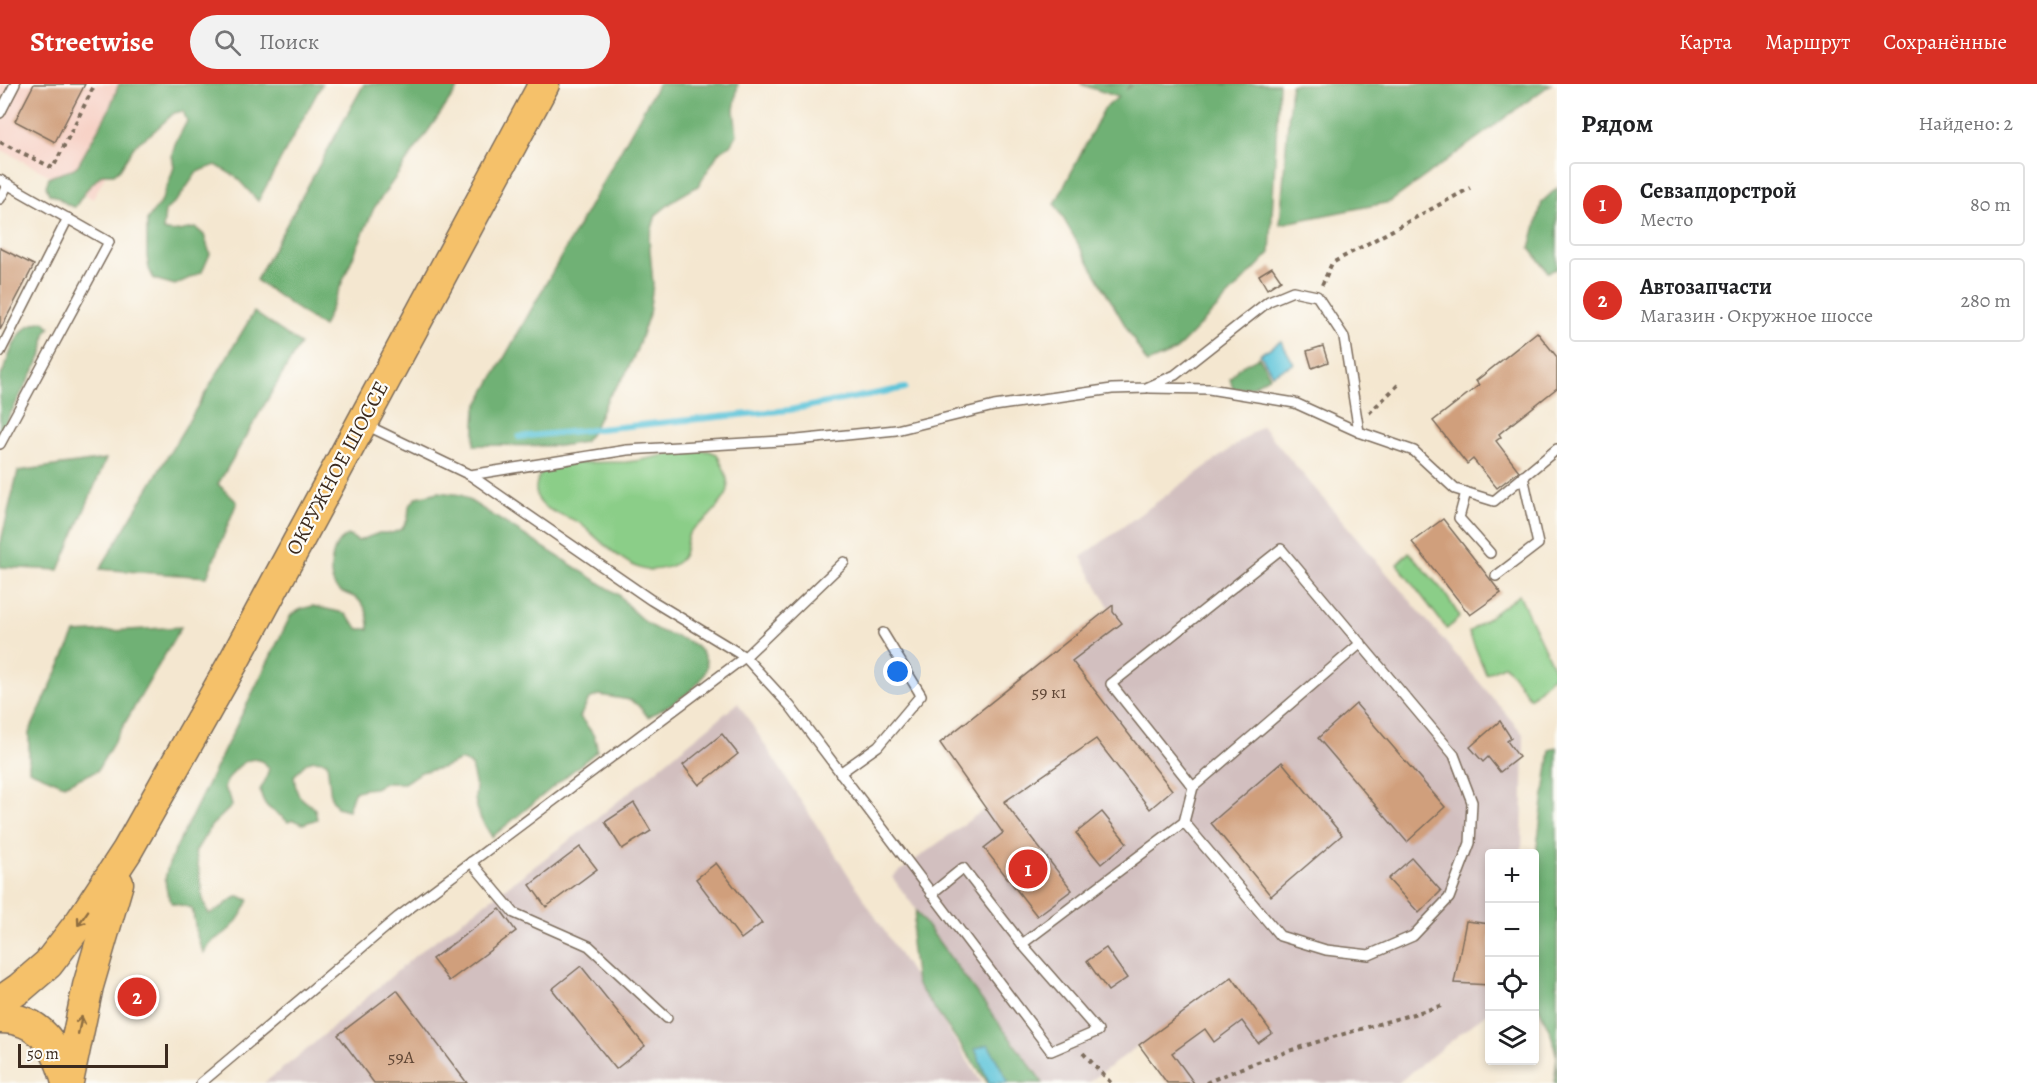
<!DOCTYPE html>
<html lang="ru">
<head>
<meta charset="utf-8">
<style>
  body { margin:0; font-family:Alegreya,serif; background:#f2f2f2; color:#202124 }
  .controls { position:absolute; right:18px; bottom:18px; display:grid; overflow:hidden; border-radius:6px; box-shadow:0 3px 9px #0003 }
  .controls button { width:54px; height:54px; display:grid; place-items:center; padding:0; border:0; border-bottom:2px solid #e0e0e0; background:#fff; color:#202124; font:30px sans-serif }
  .scale { position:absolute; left:18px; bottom:15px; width:150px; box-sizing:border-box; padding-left:6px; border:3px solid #3b2a1e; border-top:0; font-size:16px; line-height:21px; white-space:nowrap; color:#3b2a1e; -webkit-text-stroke:4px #fdfcf7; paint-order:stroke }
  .you { position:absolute; left:898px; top:588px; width:21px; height:21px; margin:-15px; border:4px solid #fff; border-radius:50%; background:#1a73e8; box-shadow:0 0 0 9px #1a73e833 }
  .badge { display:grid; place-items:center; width:39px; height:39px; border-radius:50%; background:#d93025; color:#fff; font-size:20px; font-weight:700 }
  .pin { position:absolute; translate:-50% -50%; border:3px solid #fff; box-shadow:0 2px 6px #0006 }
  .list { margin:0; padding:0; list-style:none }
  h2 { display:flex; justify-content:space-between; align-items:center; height:78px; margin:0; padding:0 24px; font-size:26px }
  h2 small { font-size:20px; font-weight:400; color:#757577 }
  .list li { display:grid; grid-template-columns:39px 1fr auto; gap:18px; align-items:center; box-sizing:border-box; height:84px; margin:0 12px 12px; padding:0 12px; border:2px solid #e0e0e0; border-radius:6px }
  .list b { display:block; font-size:22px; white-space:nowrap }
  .list p { margin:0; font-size:20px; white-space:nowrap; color:#757577 }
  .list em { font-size:20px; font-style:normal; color:#757577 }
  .icon { flex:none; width:33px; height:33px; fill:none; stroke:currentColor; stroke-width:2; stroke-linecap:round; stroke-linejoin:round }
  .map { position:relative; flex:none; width:1557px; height:999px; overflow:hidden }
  header { display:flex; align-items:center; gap:36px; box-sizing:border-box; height:84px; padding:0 30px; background:#d93025; color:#fff }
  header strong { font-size:28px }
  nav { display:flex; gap:33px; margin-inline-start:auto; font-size:21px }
  .search { width:420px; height:54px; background:#f2f2f2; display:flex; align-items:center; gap:15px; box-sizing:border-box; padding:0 21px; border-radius:33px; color:#757577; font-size:22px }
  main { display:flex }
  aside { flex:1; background:#fff }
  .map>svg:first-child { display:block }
  .built { fill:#f7d1c6 }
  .industrial { fill:#d2bfbf }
  .green { fill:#8bce88; stroke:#637c53; stroke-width:1.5 }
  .forest { fill:#70b174; stroke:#566e49; stroke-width:1.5 }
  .water { fill:#5dc4d9; stroke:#4c777c; stroke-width:1.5 }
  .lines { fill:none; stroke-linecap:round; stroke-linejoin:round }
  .stream { stroke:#5dc4d9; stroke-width:6 }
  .building { fill:#d09f7c }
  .service-casing { stroke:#7c6c5c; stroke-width:12 }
  .primary-casing { stroke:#7c6c5c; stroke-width:33 }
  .path { stroke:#7c6c5c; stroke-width:4; stroke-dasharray:4.5 4.5; stroke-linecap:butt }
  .service { stroke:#fff; stroke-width:9 }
  .primary { stroke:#f5c16b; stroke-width:30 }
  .oneway { stroke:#8f6e41 }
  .labels { text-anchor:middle; stroke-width:4.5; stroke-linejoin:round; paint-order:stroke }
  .number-label { font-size:18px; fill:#604736 }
  .street-label { font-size:21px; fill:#3b2a1e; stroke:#fdfcf7 }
</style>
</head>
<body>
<header>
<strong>Streetwise</strong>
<div class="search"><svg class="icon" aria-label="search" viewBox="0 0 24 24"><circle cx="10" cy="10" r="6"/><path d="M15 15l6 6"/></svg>Поиск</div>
<nav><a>Карта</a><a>Маршрут</a><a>Сохранённые</a></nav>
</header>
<main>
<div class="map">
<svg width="1557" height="999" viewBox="0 0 1557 999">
  <rect width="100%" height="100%" fill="#fdfcf7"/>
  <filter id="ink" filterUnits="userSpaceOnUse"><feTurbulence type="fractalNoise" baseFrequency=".0167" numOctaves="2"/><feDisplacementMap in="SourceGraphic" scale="12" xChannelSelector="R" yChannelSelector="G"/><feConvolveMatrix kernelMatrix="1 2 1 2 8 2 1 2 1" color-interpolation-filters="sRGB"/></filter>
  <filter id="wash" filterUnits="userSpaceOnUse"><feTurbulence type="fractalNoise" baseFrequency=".008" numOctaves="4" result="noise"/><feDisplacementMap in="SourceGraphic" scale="24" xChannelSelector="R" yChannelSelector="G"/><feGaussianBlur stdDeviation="1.35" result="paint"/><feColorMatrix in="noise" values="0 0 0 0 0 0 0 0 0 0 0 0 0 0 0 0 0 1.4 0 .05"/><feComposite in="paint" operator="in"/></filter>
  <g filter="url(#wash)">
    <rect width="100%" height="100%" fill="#f4e7d0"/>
    <polygon class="built" points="0,0 152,0 93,115 0,65"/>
    <g class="industrial">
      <polygon points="1262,342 1524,651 1522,769 1490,770 1489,927 1398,999 1167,999 1139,961 1088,999 1044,999 892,793 986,724 940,659 1109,523 1081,473"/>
      <polygon points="738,619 982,999 264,999 305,967 417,870 578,750"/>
    </g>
    <g class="green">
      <path d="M693,366L709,367L717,370C722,380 731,398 727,409C725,415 709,433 704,437C699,441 694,443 690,448C684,457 688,470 679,477C671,484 657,486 648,486C628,485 596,453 581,440C570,432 544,428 538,415C534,407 536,392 544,387C563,376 604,379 626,378C648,376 670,369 693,366Z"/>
      <polygon points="1409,468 1444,508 1460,533 1447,545 1397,480"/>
      <polygon points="1519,511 1556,589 1530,614 1505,581 1486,590 1469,548"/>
    </g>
    <g class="forest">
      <path d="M119,0H322L258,117L236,93L216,81L197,88L179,114L165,127L163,146C174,150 183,145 196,144L204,151L210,170L202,188L175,201L154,195L149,185L147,173V136L161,118L170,95L174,83L172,71L175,60L187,37L183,27L174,29L152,49L135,61L120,85L114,90H102L87,105L75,123C65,122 60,112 49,110L46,102L49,94C59,88 69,90 78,81L109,26Z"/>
      <polygon points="364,0 461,0 374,124 323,243 256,196"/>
      <polygon points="658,0 738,0 734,26 737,51 730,61 719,68 698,102 677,114 656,131 649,155 653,200 649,230 636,268 625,291 609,312 592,348 584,358 560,362 474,361 476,324"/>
      <polygon points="1080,0 1131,0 1126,6 1134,0 1279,0 1270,169 1175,267 1147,279 1055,120 1104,25 1118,13"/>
      <polygon points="1291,0 1551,0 1390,118 1280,140"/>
      <polygon points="1557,104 1557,185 1548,188 1530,164 1542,118"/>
      <polygon points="254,228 300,260 218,400 237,418 207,493 100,485"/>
      <path d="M44,237L50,243L45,250L43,269L0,349V294C11,272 14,240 44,237Z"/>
      <polygon points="1259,273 1270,292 1252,303 1233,305 1230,295 1238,284"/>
      <polygon points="106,375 59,486 0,483 0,461 18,387"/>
      <path d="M439,408L461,411L619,511C629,523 639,535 653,543C666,552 688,553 699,565C728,593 667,623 648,633L639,622L630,616L599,611L589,615L580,633C589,645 597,651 597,667L492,753L479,732L475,715L476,703L471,681L461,676L442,684L421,688L404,699H384L375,704L364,705L354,708L348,726L337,723L331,713L327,678C308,673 306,679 294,692C297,716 299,711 315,725L317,735L303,740L293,736L288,738C274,724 265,729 260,706L266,695L269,684C266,681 264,678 261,677C245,669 228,692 224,704L230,713L232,722L211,742L195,768C202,789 198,811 209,830C221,826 227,817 239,812L249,816C243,829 236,841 225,849C214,857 210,856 204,869C196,856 195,839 192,824L172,819C160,798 166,785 176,764L291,531L301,525L313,522L344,529L359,545H369C369,532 366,519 354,513C348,510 342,509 337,505C327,494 331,472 337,460C340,456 344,454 348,451L358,457L379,449H392L402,445L408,435L409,422L417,413Z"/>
      <polygon points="181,543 97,687 64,701 29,686 29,649 75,549"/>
      <polygon points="1557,663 1557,999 1554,999 1557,973 1551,950 1534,913 1534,785 1550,666"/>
      <polygon points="916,827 1035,988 1043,999 988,999 916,899 911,858"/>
    </g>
    <g class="water">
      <polygon points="1281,257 1294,280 1272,290 1260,270"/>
      <polygon points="988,960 1009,999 989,999 975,965"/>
    </g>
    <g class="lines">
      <polyline class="stream" points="519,353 789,326 905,304"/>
    </g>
    <g id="blocks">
      <g class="building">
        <polygon points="34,0 85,0 55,58 15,37"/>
        <polygon points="0,164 34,181 0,246"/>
        <polygon points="1272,183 1281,196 1267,205 1259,191"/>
        <polygon points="1537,248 1557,273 1557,304 1499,350 1501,353 1496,357 1519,387 1497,404 1473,375 1467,380 1433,337 1479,301 1476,297"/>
        <polygon points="1323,262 1328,278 1312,284 1307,267"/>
        <polygon points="1443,435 1501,509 1470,531 1412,458"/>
        <polygon points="1113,521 1113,528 1122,539 1072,577 1172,706 1150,725 1096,655 1004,718 1072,806 1037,832 984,764 1003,749 940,659"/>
        <polygon points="1356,620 1445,723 1407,758 1318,654"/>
        <polygon points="1500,637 1511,654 1507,657 1519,673 1500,688 1488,673 1483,678 1470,663"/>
        <polygon points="722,650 738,670 699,701 683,681"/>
        <polygon points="1282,678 1342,751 1271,812 1211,739"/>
        <polygon points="634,719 651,747 622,765 605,738"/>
        <polygon points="1102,728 1127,759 1101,780 1076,749"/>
        <polygon points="580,763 597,785 546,823 530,801"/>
        <polygon points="1412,774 1441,807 1419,829 1388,795"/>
        <polygon points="716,779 762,839 741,855 696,795"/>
        <polygon points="500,825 516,847 449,897 432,875"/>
        <polygon points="1466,837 1490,840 1490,901 1454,899"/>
        <polygon points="1106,864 1127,894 1108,907 1087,877"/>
        <polygon points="581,882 645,962 616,985 552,905"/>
        <polygon points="1232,893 1272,949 1258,959 1242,937 1214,958 1205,945 1172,969 1194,999 1167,999 1139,961"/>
        <polygon points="397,906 467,999 374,999 338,951"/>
      </g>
    </g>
  </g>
  <g filter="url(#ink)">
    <use href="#blocks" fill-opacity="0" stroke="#7c6c5c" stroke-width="1.5"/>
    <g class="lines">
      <g class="service-casing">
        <g id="service">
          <polyline points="0,29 15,0"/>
          <polyline points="0,96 109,158 0,360"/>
          <polyline points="0,115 8,100"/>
          <polyline points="0,268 68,134"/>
          <polyline points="1150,304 1209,305 1295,319 1359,348"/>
          <polyline points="366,341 470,391 651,516 745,573 844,478"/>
          <polyline points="470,391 627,366 797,356 896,346 994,322 1112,305 1146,304 1175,291 1269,217 1293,207 1317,212 1344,253 1359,348 1414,367 1455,405 1494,417 1557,365"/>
          <polyline points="1466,408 1459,434 1490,469"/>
          <polyline points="1496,492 1538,460 1523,392"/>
          <polyline points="840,689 878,662 921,611 883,549"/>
          <polyline points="1184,738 1280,852 1326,866 1369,871 1413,852 1449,814 1470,759 1472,718 1454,671 1281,465 1111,600 1193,703"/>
          <polyline points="471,778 514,829 589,862 667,934"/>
          <polyline points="1022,860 1184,738 1193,703 1361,559"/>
          <polyline points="201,999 398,833 745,573 790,622 1051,967 1098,947 1022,860 963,784 931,810"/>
        </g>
      </g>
      <g class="primary-casing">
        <g id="primary">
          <polyline points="0,918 20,904 48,880 81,837 127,767 235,575 544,0"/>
          <path d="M0,934C41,934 58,963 67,999"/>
          <polyline points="68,998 88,902 118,799"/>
        </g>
      </g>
      <g class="path">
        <polyline points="0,58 53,84 95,0"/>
        <polyline points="1322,201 1332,179 1470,104"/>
        <polyline points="1369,329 1398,301"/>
        <polyline points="1083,969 1111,999"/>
        <path d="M1206,999C1281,965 1363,945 1441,922"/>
      </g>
      <use href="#service" class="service"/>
      <use href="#primary" class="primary"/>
    </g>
    <defs><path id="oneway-shaft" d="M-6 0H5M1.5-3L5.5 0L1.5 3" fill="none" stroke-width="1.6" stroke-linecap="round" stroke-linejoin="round" transform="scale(1.5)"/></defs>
    <g class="oneway">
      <use href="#oneway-shaft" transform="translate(83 834) rotate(125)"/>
      <use href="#oneway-shaft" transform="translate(80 941) rotate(-78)"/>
    </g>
  </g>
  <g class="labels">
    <g class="number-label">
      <text x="1049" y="614">59 к1</text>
      <text x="401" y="979">59А</text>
    </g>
    <g class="street-label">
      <text transform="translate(337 384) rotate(-62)" y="7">ОКРУЖНОЕ ШОССЕ</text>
    </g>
  </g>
</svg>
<div class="controls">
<button>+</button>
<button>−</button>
<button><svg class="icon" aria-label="locate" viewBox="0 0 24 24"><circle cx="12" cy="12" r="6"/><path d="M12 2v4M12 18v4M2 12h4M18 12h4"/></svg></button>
<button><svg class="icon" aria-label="layers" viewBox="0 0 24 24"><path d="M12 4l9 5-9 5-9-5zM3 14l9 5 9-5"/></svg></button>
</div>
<div class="scale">50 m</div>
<div class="you"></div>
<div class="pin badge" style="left:1028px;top:785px">1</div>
<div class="pin badge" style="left:137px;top:913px">2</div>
</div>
<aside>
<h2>Рядом<small>Найдено: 2</small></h2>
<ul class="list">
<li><span class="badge">1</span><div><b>Севзапдорстрой</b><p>Место</p></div><em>80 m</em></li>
<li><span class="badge">2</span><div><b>Автозапчасти</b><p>Магазин · Окружное шоссе</p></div><em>280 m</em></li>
</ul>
</aside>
</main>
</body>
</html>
